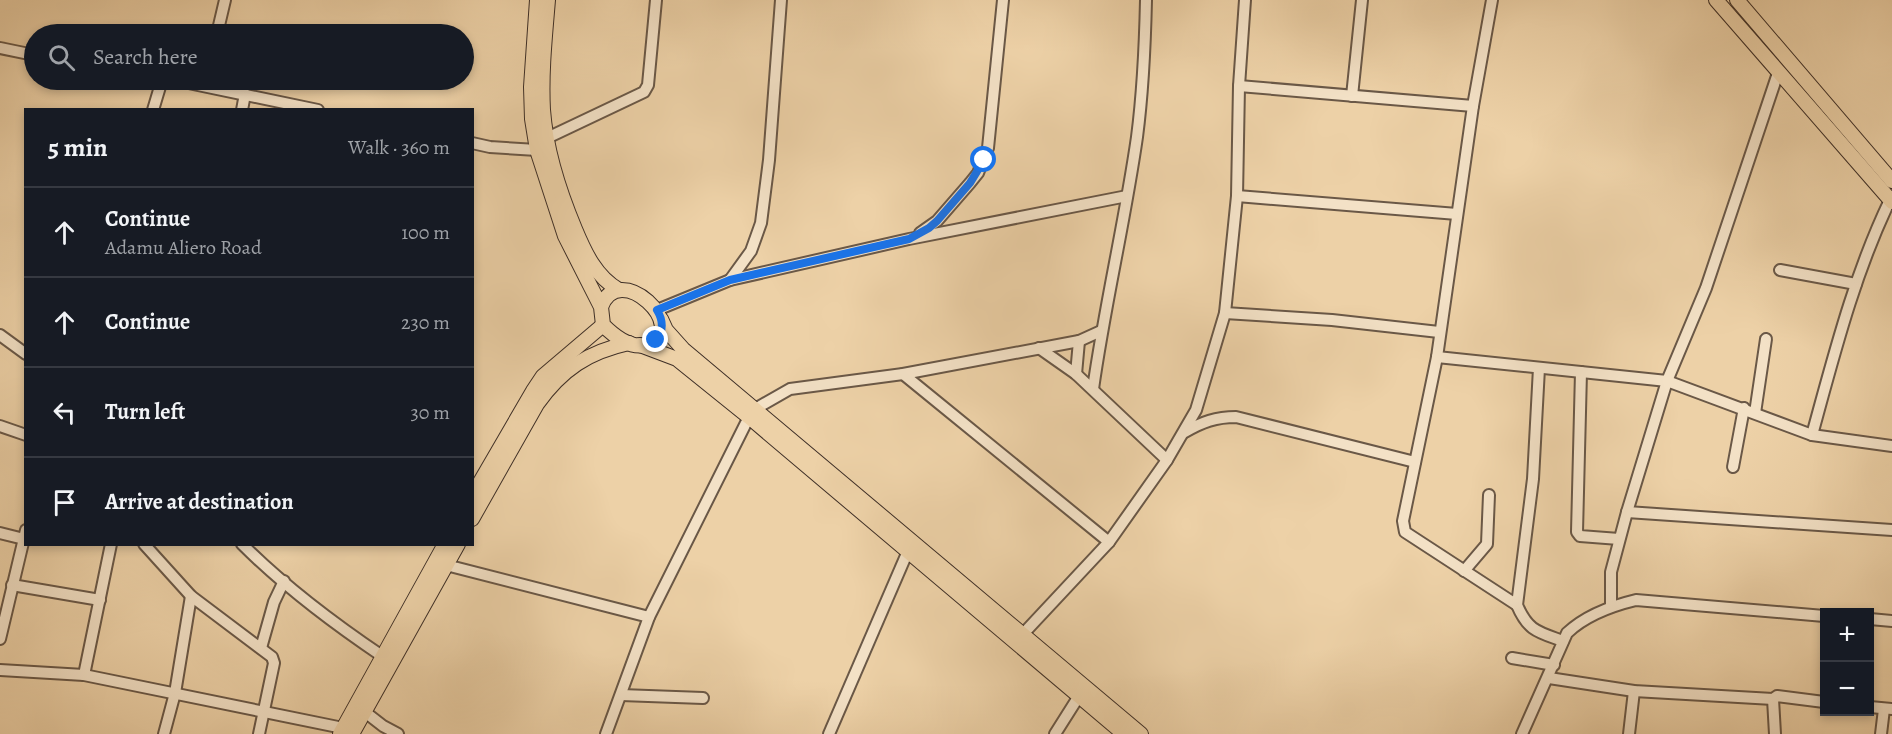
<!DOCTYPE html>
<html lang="en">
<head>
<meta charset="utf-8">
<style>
  body { margin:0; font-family:Alegreya,serif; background:#242831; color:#f1f3f6 }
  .controls { position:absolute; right:18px; bottom:18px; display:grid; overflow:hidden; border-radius:0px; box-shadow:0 3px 9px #0003 }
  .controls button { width:54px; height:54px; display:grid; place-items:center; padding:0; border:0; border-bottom:2px solid #363941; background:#171b24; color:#f1f3f6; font:30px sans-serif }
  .stop { position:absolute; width:18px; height:18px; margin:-14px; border:4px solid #1a73e8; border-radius:50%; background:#fff }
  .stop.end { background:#1a73e8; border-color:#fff; box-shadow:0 2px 6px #0008 }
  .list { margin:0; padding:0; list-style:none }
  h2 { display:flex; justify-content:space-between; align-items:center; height:78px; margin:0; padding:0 24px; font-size:26px }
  h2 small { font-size:20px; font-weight:400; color:#9ea1a6 }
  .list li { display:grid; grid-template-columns:39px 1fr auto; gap:18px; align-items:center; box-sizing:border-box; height:90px; padding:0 24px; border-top:2px solid #363941 }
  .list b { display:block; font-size:22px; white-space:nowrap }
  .list p { margin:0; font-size:20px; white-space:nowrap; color:#9ea1a6 }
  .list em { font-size:20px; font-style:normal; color:#9ea1a6 }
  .icon { flex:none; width:33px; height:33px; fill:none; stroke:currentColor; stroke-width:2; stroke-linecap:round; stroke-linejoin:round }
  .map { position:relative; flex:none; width:1892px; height:734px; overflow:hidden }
  .search { position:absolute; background:#171b24; box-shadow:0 3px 9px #0003; left:24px; top:24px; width:450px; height:66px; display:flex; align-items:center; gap:15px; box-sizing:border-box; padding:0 21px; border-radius:33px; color:#9ea1a6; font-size:22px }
  .panel { position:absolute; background:#171b24; box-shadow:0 3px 9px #0003; left:24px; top:108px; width:450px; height:438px; border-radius:0px }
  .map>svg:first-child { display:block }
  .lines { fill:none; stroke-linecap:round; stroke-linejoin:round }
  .minor-casing { stroke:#6a5847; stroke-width:14 }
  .major-casing { stroke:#3e2f27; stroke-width:16 }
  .minor { stroke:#f3e1c6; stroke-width:10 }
  .major { stroke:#edd1a7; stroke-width:14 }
  .route { stroke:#1a73e8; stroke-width:8 }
</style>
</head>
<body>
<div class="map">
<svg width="1892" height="734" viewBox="0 0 1892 734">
  <rect width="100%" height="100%" fill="#edd1a7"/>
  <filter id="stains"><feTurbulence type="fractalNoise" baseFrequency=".00333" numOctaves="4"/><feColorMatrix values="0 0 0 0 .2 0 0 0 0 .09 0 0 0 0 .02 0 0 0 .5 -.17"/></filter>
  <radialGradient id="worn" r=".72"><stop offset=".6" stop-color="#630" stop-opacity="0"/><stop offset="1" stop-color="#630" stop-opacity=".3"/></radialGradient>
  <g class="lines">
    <g class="minor-casing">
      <g id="minor">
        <polyline points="1492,0 1473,106 1437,357 1403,521 1405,532 1517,605"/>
        <polyline points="217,34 225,0"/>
        <polyline points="0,48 34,55"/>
        <polyline points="174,80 318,110"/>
        <polyline points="1239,86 1473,106"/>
        <polyline points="1352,96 1362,0"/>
        <polyline points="153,110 162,80"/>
        <polyline points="242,110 245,94"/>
        <polyline points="547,138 644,92 648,85 656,0"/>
        <polyline points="472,143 490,147 537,150"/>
        <polyline points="1237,196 1457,214"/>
        <polyline points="920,233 937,221 970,183 978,173 988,148 1003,0"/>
        <polyline points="1780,270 1856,284"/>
        <polyline points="730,280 751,251 761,223 769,160 781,0"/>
        <polyline points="657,310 730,280 909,239 1127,196"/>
        <polyline points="1225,313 1332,320 1439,332"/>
        <polyline points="0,335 26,354"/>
        <polyline points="1039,348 1076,374 1167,460"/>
        <polyline points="1437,357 1667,381 1812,435 1892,446"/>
        <path d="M1539,368L1533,479L1517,605C1528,631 1538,632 1563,641"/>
        <polyline points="1581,372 1577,532 1580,536 1619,539"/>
        <polyline points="903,374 1109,542"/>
        <polyline points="1076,374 1079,341"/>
        <path d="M1093,389C1105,304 1125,221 1137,137C1143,91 1145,46 1146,0"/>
        <polyline points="755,409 790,389 903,374 1079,341 1101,331"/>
        <polyline points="1755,413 1766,339"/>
        <polyline points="0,426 26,435"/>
        <path d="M1185,432C1202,422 1216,417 1236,417L1415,462"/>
        <path d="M1812,435C1834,355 1854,275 1890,200"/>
        <polyline points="1733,467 1744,408"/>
        <polyline points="1627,512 1892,530"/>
        <polyline points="0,533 24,539"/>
        <polyline points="144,544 191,596 272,657 274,663 259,734"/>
        <path d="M242,544C284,586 333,623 382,656"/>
        <polyline points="446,565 649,617"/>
        <polyline points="1464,571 1487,544 1489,495"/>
        <polyline points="12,585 100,600"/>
        <polyline points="1611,606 1611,572 1627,512 1667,381 1706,288 1778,73"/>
        <polyline points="1870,619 1892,621"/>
        <polyline points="1023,634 1109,542 1167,460 1196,410 1225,313 1237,196 1239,86 1245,0"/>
        <polyline points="0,639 26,530"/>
        <polyline points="261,648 274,602 284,581"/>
        <polyline points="1512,658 1554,665"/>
        <polyline points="0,670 84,675 343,728"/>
        <polyline points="84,675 111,544"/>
        <polyline points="1549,678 1634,691 1773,699 1777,696 1824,702"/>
        <polyline points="621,695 703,698"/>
        <polyline points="1773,699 1775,734"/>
        <polyline points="1870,707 1892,709"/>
        <polyline points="365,712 383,726 398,734"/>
        <polyline points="164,734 175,693 191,596"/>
        <polyline points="606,734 649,617 749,417"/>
        <polyline points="829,734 908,551"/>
        <polyline points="1055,734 1079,696"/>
        <path d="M1522,734L1567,633C1586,615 1611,606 1636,600L1824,616"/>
        <polyline points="1629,734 1634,691"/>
        <polyline points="1881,734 1884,709"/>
      </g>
    </g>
    <g class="major-casing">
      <g id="major">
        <path d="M537,0L531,87L532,119L537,150L565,236L601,307L603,325C614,336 632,350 648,344C692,329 619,258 601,307"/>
        <path d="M548,0C545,36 541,73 543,110C546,151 559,191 575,229C585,253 596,277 619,290"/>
        <polyline points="1716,0 1892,202"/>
        <polyline points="1737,0 1892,181"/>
        <polyline points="661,319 666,330 683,349 1141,734"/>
        <polyline points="640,345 677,359 749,417 1124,734"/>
        <polyline points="472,496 533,391 543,376 603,325"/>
        <path d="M472,519L537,404C562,369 588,352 629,343"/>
        <polyline points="340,734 445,544"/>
        <polyline points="352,734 458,544"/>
      </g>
    </g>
    <use href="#minor" class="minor"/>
    <use href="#major" class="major"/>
  </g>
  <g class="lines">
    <path class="route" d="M656,340C664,331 663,320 657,310L730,280L909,239L929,228L937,221L970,183L984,160"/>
  </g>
  <rect width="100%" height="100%" filter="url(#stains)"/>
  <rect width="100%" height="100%" fill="url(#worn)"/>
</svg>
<div class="controls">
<button>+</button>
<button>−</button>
</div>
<div class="stop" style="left:984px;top:160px"></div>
<div class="stop end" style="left:656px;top:340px"></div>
<div class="search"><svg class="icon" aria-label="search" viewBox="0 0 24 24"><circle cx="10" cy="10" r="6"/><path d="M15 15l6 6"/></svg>Search here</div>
<section class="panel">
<h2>5 min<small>Walk · 360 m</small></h2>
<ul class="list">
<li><svg class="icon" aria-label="ahead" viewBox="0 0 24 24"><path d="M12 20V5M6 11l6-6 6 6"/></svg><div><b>Continue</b><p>Adamu Aliero Road</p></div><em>100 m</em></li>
<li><svg class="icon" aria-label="ahead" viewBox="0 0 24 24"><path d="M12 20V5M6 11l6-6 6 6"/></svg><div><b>Continue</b></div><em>230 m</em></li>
<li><svg class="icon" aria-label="left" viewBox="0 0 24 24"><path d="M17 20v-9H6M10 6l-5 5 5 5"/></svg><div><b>Turn left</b></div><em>30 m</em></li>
<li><svg class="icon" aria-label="arrive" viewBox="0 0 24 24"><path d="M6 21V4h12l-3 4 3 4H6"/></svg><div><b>Arrive at destination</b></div></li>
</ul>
</section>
</div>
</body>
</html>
